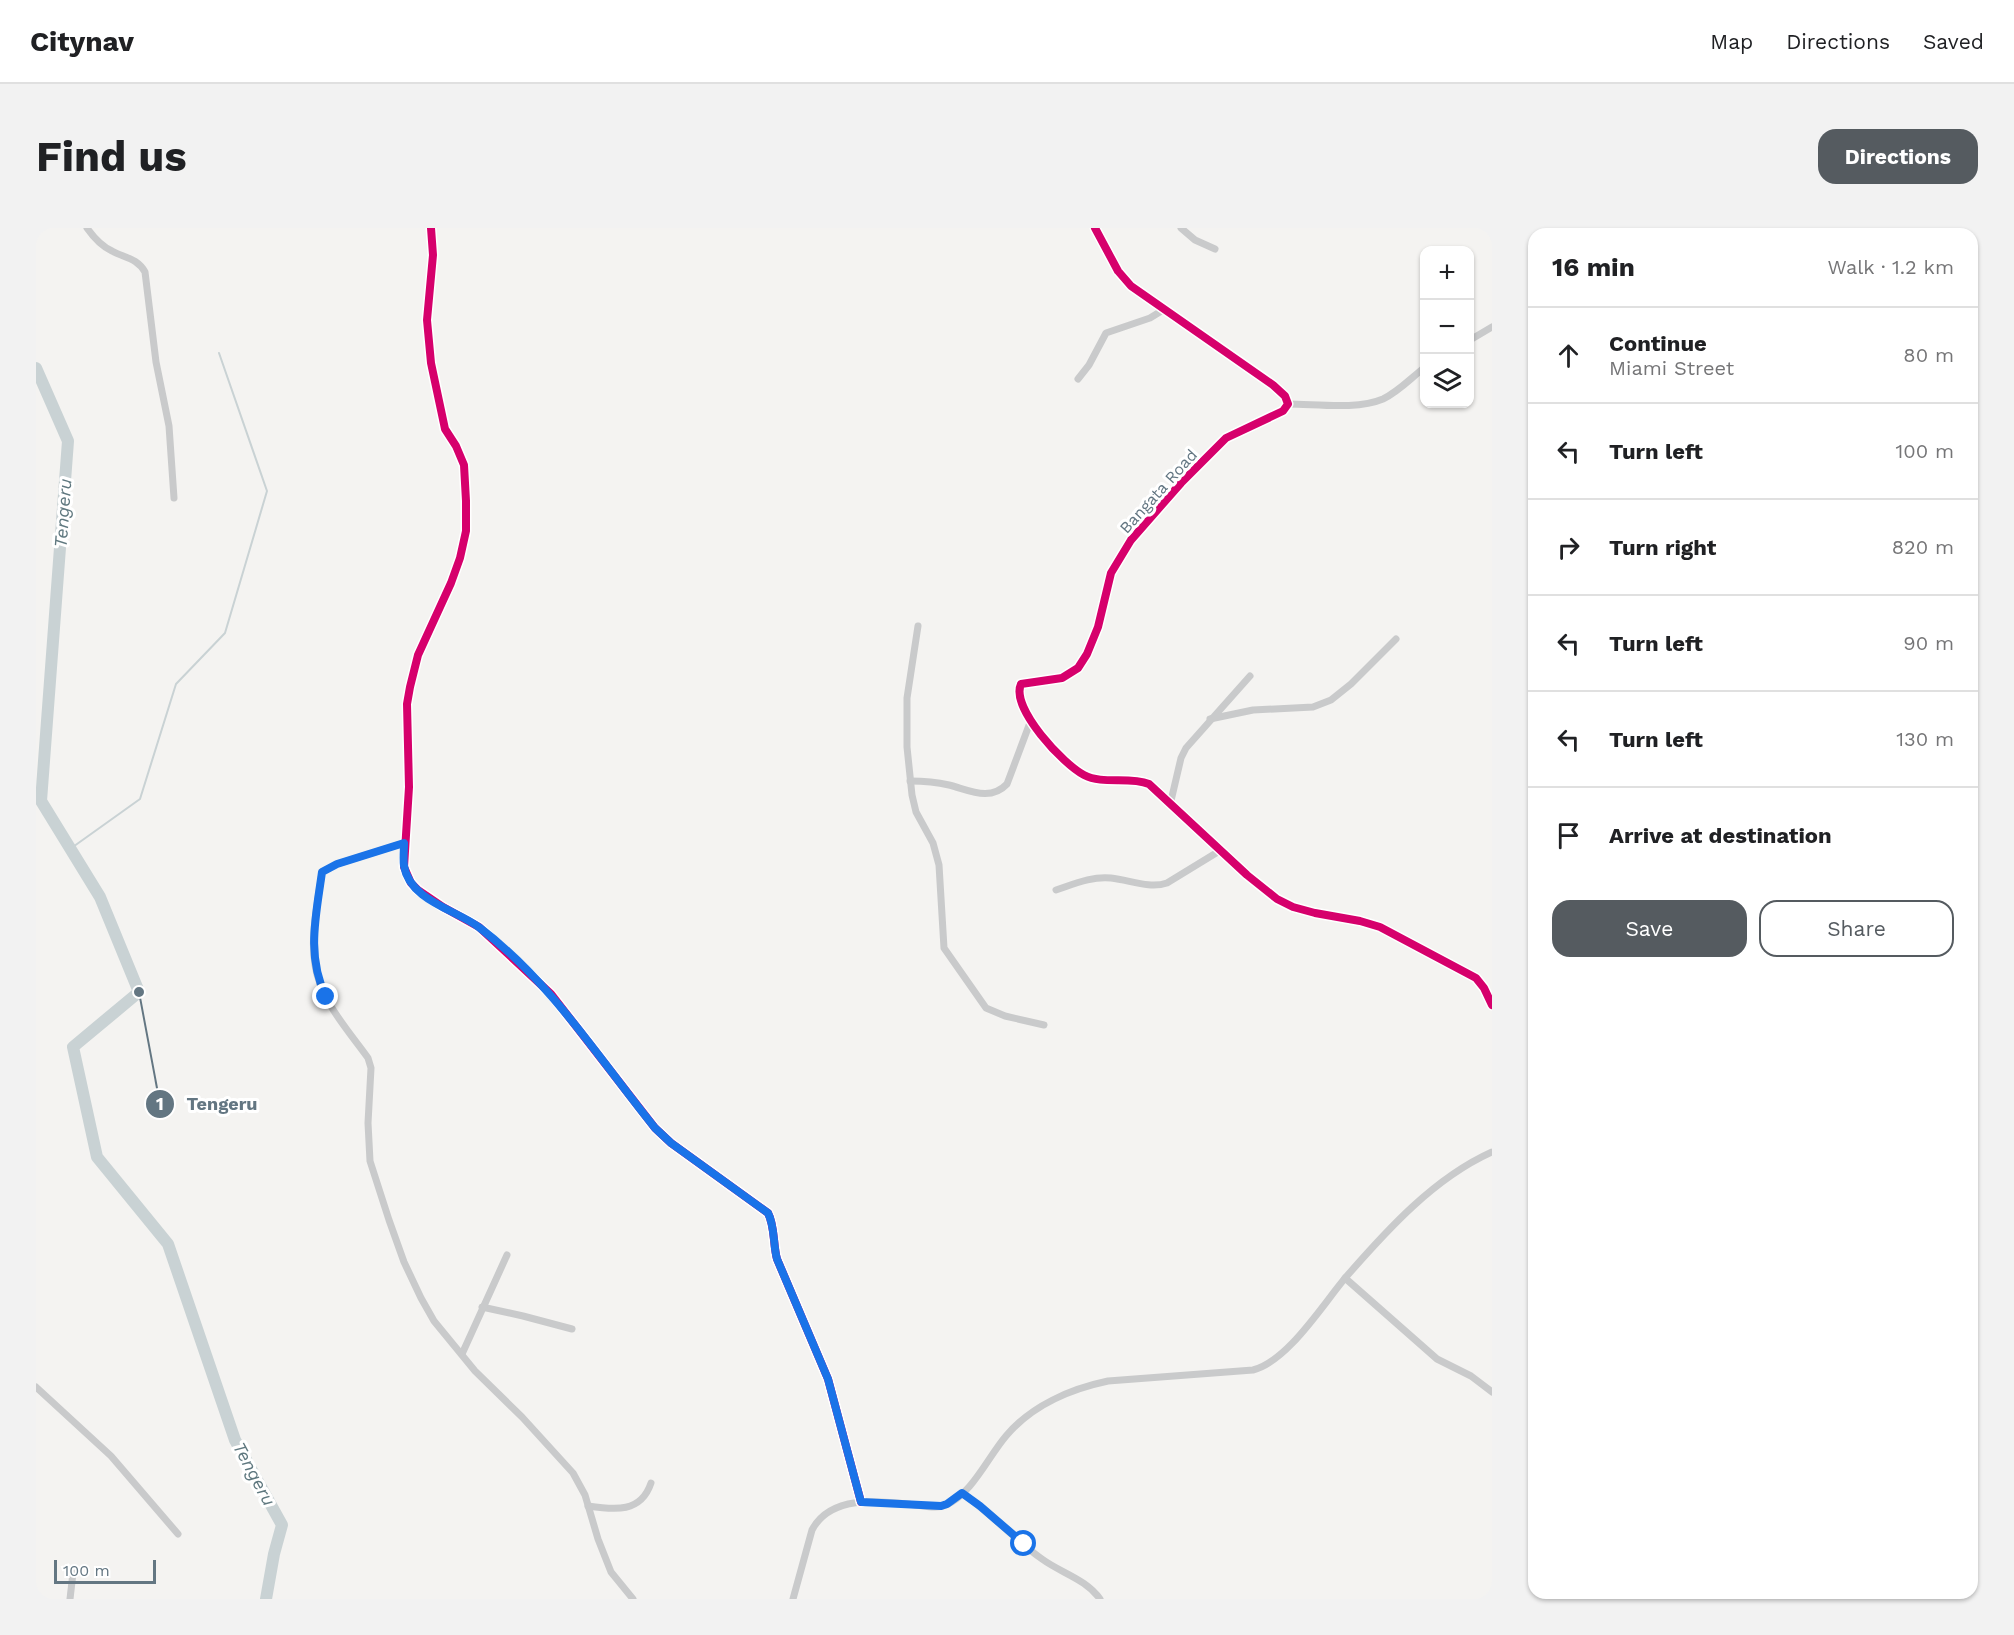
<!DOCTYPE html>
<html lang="en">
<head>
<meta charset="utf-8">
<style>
  body { margin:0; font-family:"Work Sans",sans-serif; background:#f2f2f2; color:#202124 }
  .controls { position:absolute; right:18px; top:18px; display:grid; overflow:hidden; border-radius:12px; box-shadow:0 2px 4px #0004 }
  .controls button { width:54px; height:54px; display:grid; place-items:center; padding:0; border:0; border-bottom:2px solid #e0e0e0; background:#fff; color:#202124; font:30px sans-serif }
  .scale { position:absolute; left:18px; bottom:15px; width:102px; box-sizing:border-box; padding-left:6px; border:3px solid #637682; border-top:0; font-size:16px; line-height:21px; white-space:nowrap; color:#637682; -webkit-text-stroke:4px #fff; paint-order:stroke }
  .stop { position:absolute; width:18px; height:18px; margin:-14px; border:4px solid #1a73e8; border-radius:50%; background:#fff }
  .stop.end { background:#1a73e8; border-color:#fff; box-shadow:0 2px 6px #0008 }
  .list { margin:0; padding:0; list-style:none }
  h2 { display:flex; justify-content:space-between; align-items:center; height:78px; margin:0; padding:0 24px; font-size:26px }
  h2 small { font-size:20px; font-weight:400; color:#757577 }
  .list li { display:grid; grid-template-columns:39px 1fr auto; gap:18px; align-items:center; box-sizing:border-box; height:96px; padding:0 24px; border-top:2px solid #e0e0e0 }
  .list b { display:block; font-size:22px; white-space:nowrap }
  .list p { margin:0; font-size:20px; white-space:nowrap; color:#757577 }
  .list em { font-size:20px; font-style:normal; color:#757577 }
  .actions { display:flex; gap:12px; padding:18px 24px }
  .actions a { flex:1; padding:14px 0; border:2px solid #555b60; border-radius:18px; text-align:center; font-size:21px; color:#555b60 }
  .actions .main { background:#555b60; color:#fff }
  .icon { flex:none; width:33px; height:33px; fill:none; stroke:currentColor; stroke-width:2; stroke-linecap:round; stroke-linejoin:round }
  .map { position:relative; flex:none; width:1456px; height:1371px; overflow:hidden; border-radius:18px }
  header { display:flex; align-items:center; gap:36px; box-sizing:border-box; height:84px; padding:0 30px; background:#fff; border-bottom:2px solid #e0e0e0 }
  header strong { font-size:28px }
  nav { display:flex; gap:33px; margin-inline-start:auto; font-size:21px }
  .intro { display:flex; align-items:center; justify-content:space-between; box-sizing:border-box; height:144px; padding:0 36px }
  h1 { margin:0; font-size:42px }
  .button { padding:15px 27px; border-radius:18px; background:#555b60; color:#fff; font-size:21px; font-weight:700 }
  main { display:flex; gap:36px; padding:0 36px }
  aside { flex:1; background:#fff; border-radius:18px; box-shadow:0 2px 4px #0004 }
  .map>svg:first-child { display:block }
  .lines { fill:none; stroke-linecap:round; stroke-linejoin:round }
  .stream { stroke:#c9d2d4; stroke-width:2 }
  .river { stroke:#c9d2d4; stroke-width:12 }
  .minor { stroke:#c9cacb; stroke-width:7 }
  .cycleway-casing { stroke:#fff; stroke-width:11 }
  .cycleway { stroke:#d6006c; stroke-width:8 }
  .route { stroke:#1a73e8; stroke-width:8 }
  .labels { text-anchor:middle; stroke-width:6; stroke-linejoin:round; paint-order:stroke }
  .street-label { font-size:16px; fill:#637682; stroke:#fff }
  .water-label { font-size:18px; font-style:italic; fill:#5f787f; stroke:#fff }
  .leader { fill:none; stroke:#637682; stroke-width:2 }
  .callout-dot { fill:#637682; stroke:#fff; stroke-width:2 }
  .mark-label { font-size:18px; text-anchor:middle; font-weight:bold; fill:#fff }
  .callout-label { font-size:18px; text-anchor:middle; font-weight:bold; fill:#637682; stroke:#fff; stroke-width:6; stroke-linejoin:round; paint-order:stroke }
</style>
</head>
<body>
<header>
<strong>Citynav</strong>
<nav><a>Map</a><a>Directions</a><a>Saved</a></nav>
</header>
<div class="intro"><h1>Find us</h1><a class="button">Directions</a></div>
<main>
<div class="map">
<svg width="1456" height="1371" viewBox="0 0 1456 1371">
  <rect width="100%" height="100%" fill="#f4f3f1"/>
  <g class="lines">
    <polyline class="stream" points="34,621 104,571 140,456 189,405 231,263 183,125"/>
    <polyline class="river" points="0,140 32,213 5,573 64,669 103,764 37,819 61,929 132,1016 199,1212 246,1297 238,1326 230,1371"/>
    <g class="minor">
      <path d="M51,0C58,10 65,18 76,23C89,30 101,30 109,44L120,134L133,198L138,270"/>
      <path d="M395,0L397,27L391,92L395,135L409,201L420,218L428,237L430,273V303L424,330L415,355L382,427L374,459L371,476L373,559L368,639L375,655L382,662L407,679L443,699L515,766L619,900L635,915L732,985C739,998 737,1017 741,1031L792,1151L825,1274"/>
      <path d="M1059,0L1082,43L1095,58L1237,157L1249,168L1252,176L1247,183L1190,210L1145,255L1095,312L1075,345L1062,399L1051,426L1042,440L1026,450L985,456C974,480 1028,537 1048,547C1067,557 1093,548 1113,556L1211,647L1241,671L1257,679L1279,685L1324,693L1344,699L1440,750L1448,760L1456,777"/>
      <polyline points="1145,0 1159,12 1179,21"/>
      <polyline points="1434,112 1456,99"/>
      <polyline points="1042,151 1053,137 1070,105 1114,90 1127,82"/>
      <path d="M1252,176C1280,176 1321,182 1347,171C1362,164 1375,150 1388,140"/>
      <polyline points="882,398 871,470 871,519 876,567 880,584 897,615 903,637 908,720 950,780 969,788 1008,797"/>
      <polyline points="1174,491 1217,482 1277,479 1295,472 1315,456 1360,411"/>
      <path d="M874,553C887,553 900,554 913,557C933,562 954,574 971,556L995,492"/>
      <polyline points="1134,577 1145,530 1150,520 1214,448"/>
      <path d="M368,615L301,636L286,644C282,674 274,707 279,737C284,772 312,802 332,830L335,840L332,895L334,933L353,992L368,1034L385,1070L398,1093L439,1143L486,1189L537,1245L549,1267L562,1311L575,1344L597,1371"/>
      <path d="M1020,662C1038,656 1056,648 1075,650C1094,652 1113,661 1131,655L1185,622"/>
      <polyline points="1309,1050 1401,1131 1435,1148 1456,1164"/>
      <polyline points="446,1079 487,1088 536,1101"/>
      <polyline points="426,1126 471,1027"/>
      <polyline points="0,1159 75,1228 142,1306"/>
      <path d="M926,1265C955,1285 978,1311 1006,1331C1025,1345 1050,1351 1064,1371"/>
      <path d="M552,1278C579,1282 605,1285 615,1255"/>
      <polyline points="34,1371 37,1345"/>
      <path d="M757,1371L776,1302C795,1266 844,1273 879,1277C889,1278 901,1281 910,1277C936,1266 952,1229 970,1208C995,1178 1034,1161 1072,1153L1217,1142C1252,1133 1287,1076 1310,1049C1351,1002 1398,950 1456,924"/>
    </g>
    <g class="cycleway-casing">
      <g id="cycleway">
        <path d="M395,0L397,27L391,92L395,135L409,201L420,218L428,237L430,273V303L424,330L415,355L382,427L374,459L371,476L373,559L368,639L375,655L382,662L407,679L443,699L515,766L619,900L635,915L732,985C739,998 737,1017 741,1031L792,1151L825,1274"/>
        <path d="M1059,0L1082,43L1095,58L1237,157L1249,168L1252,176L1247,183L1190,210L1145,255L1095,312L1075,345L1062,399L1051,426L1042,440L1026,450L985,456C974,480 1028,537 1048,547C1067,557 1093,548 1113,556L1211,647L1241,671L1257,679L1279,685L1324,693L1344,699L1440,750L1448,760L1456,777"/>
      </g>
    </g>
    <use href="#cycleway" class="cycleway"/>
  </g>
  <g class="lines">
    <path class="route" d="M290,769C270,727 280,688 286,644L301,636L368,615C368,622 367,631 368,638C374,673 421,682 444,700C516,755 563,831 619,900L635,915L732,985C739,998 737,1017 741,1031L792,1151L825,1274L905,1278L911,1276L926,1265L944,1278L988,1316"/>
  </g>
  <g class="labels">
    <g class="street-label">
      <text transform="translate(1122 263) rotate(-48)" y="6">Bangata Road</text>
    </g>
    <g class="water-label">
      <text transform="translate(27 285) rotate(-86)" y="6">Tengeru</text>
      <text transform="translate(218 1246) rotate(62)" y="6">Tengeru</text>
    </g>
  </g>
  <path class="leader" d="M103 764L124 876"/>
  <g class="callout-dot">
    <circle cx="103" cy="764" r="6"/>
    <circle cx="124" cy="876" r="15"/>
  </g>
  <g class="mark-label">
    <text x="124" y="882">1</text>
  </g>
  <g class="callout-label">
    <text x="186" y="882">Tengeru</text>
  </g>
</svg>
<div class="controls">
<button>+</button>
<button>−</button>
<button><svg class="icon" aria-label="layers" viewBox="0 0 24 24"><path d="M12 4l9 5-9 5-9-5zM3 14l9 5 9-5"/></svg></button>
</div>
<div class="scale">100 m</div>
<div class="stop" style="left:988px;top:1316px"></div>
<div class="stop end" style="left:290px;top:769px"></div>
</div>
<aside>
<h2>16 min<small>Walk · 1.2 km</small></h2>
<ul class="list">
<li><svg class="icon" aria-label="ahead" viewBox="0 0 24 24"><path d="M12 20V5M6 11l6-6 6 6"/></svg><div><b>Continue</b><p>Miami Street</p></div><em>80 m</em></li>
<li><svg class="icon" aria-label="left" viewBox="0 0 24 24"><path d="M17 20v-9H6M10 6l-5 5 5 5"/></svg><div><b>Turn left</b></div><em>100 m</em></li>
<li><svg class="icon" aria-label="right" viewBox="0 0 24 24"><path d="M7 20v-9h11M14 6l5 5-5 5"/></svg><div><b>Turn right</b></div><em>820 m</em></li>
<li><svg class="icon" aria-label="left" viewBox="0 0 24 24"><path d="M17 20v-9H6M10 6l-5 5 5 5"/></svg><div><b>Turn left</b></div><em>90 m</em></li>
<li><svg class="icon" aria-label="left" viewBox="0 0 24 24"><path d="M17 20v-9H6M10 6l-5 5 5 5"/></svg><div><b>Turn left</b></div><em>130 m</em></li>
<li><svg class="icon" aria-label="arrive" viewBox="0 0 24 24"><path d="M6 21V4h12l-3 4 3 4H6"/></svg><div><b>Arrive at destination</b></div></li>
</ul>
<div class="actions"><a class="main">Save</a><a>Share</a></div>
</aside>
</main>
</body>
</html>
